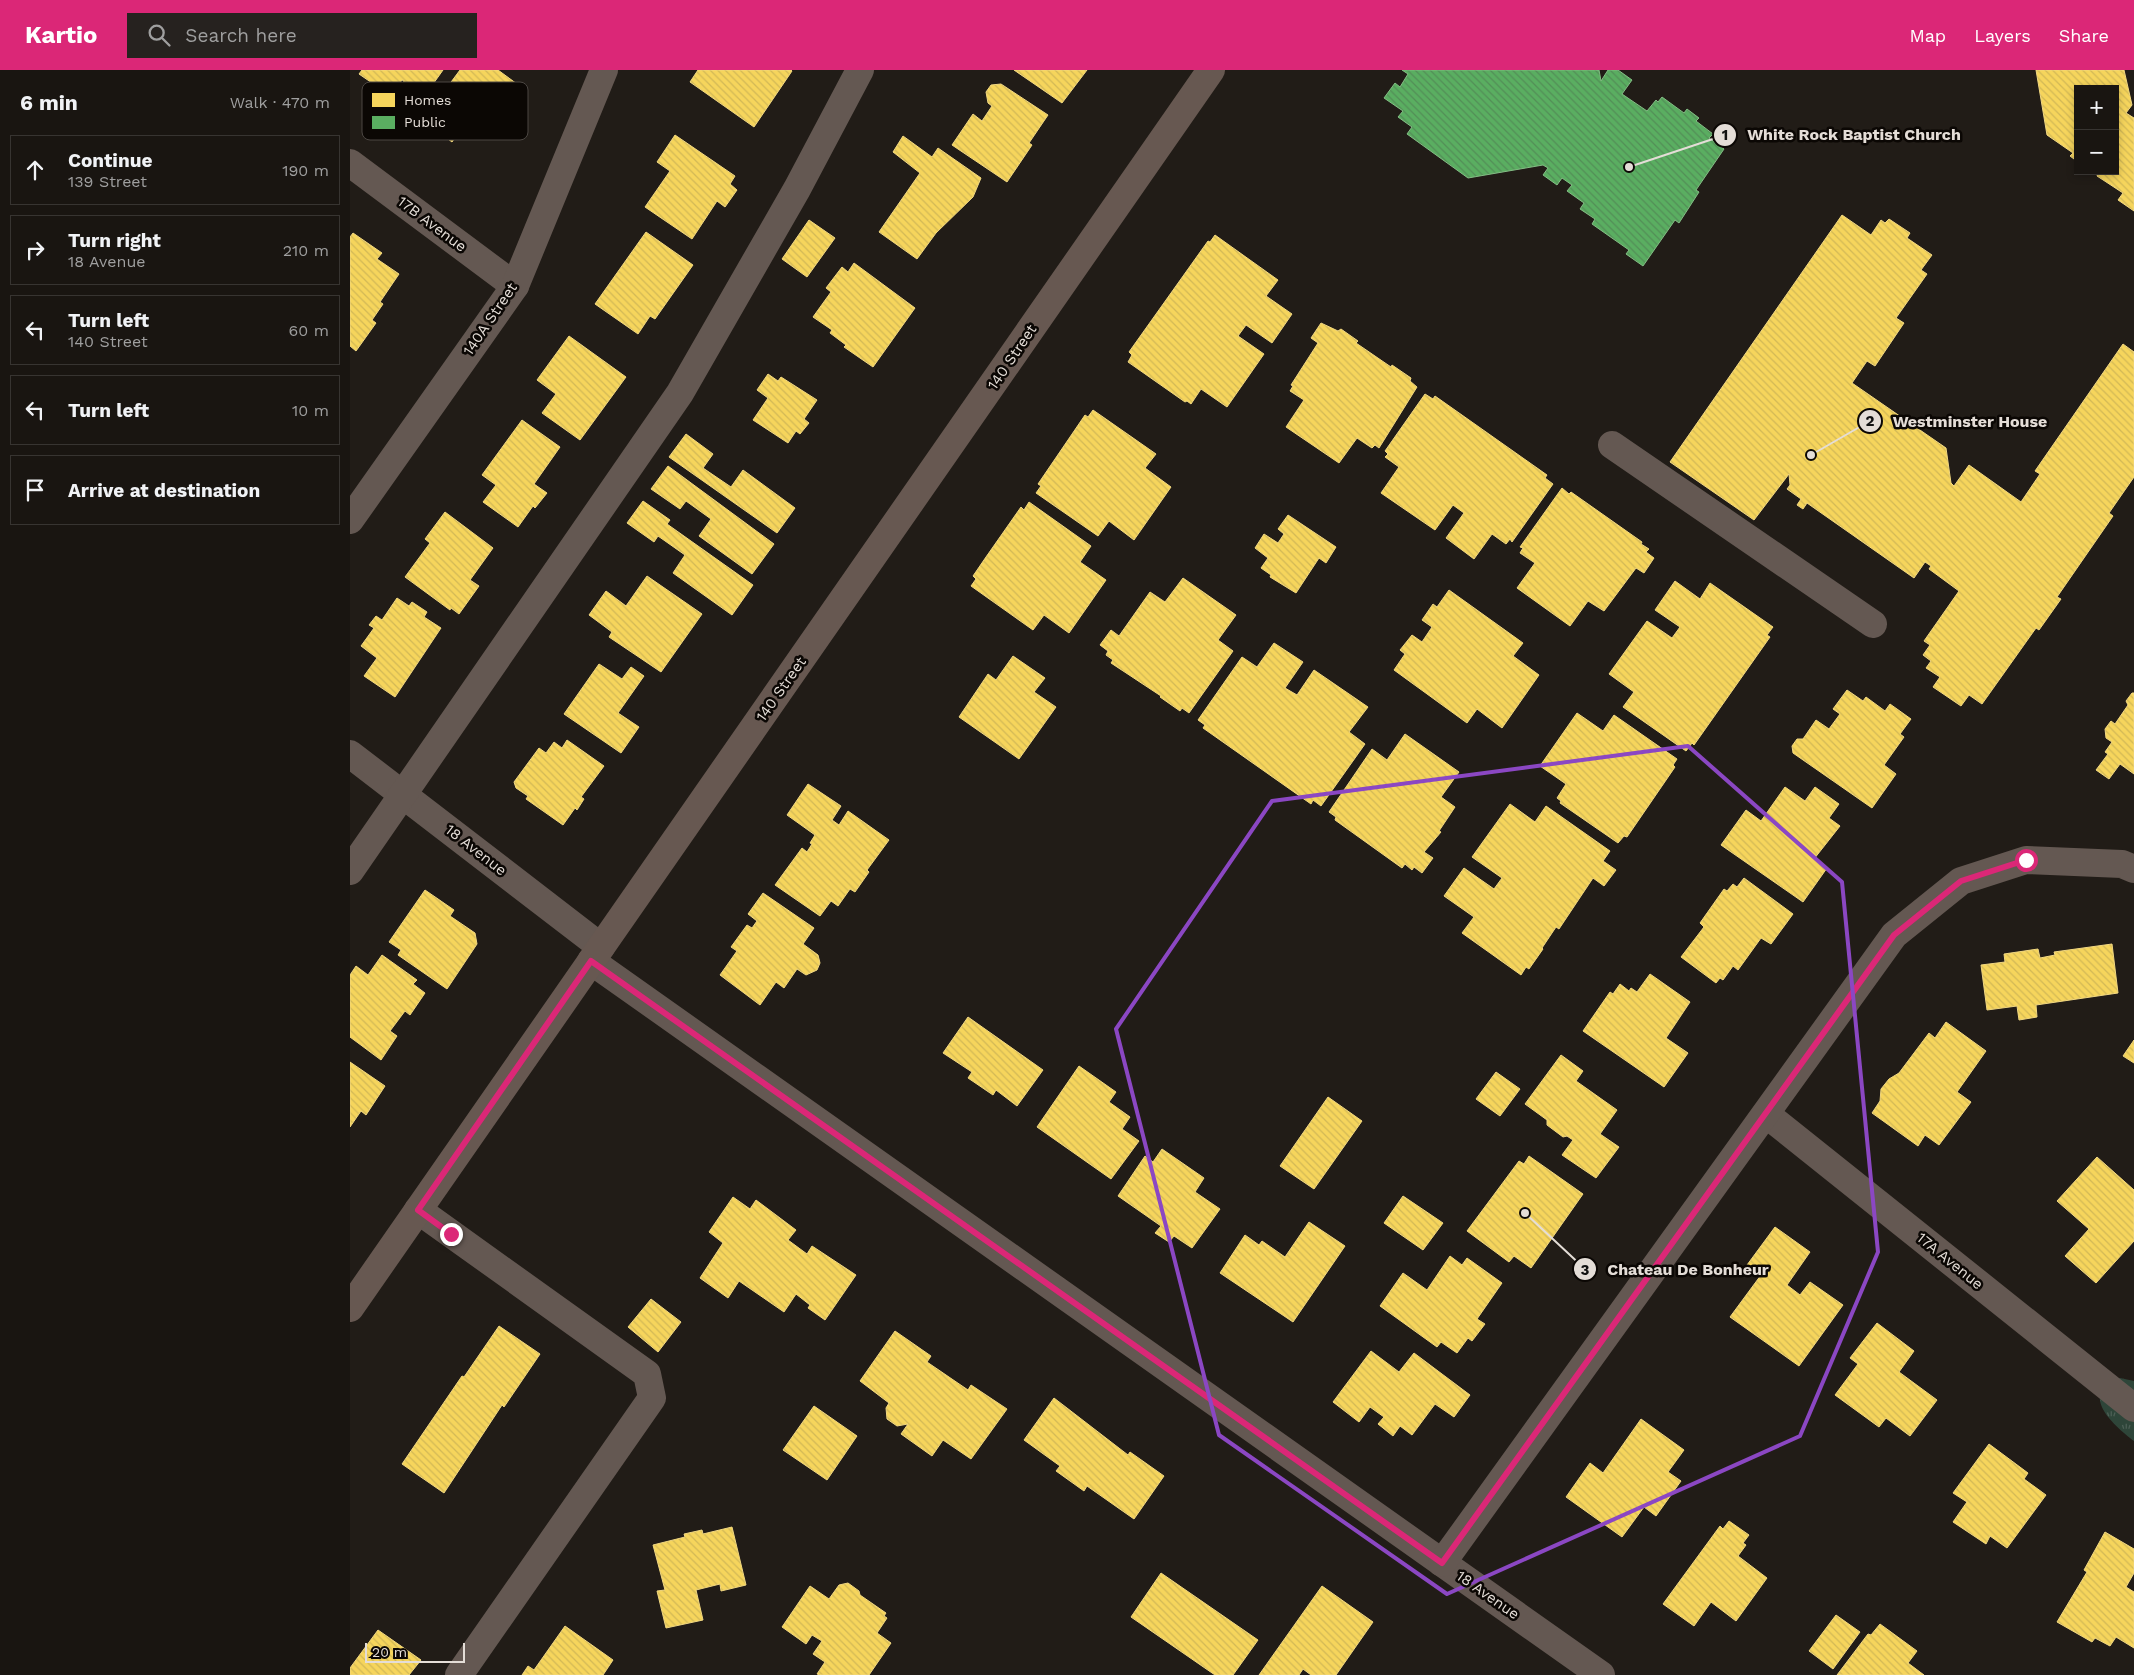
<!DOCTYPE html>
<html lang="en">
<head>
<meta charset="utf-8">
<style>
  body { margin:0; font-family:"Work Sans",sans-serif; background:#26221f; color:#f1f3f6 }
  .controls { position:absolute; right:15px; top:15px; display:grid; overflow:hidden; border-radius:0px; box-shadow:0 2px 8px #0003 }
  .controls button { width:45px; height:45px; display:grid; place-items:center; padding:0; border:0; border-bottom:1px solid #373431; background:#191511; color:#f1f3f6; font:25px sans-serif }
  .scale { position:absolute; left:15px; bottom:12px; width:100px; box-sizing:border-box; padding-left:5px; border:2px solid #e4ddd7; border-top:0; font-size:14px; line-height:18px; white-space:nowrap; color:#e4ddd7; -webkit-text-stroke:4px #0b0704; paint-order:stroke }
  .stop { position:absolute; width:15px; height:15px; margin:-11px; border:4px solid #db2777; border-radius:50%; background:#fff }
  .stop.end { background:#db2777; border-color:#fff; box-shadow:0 1px 5px #0008 }
  .list { margin:0; padding:0; list-style:none }
  h2 { display:flex; justify-content:space-between; align-items:center; height:65px; margin:0; padding:0 20px; font-size:21px }
  h2 small { font-size:16px; font-weight:400; color:#9f9f9f }
  .list li { display:grid; grid-template-columns:32px 1fr auto; gap:15px; align-items:center; box-sizing:border-box; height:70px; margin:0 10px 10px; padding:0 10px; border:1px solid #373431; border-radius:0px }
  .list b { display:block; font-size:19px; white-space:nowrap }
  .list p { margin:0; font-size:16px; white-space:nowrap; color:#9f9f9f }
  .list em { font-size:16px; font-style:normal; color:#9f9f9f }
  .icon { flex:none; width:28px; height:28px; fill:none; stroke:currentColor; stroke-width:2; stroke-linecap:round; stroke-linejoin:round }
  .map { position:relative; flex:none; width:1784px; height:1605px; overflow:hidden }
  header { display:flex; align-items:center; gap:30px; box-sizing:border-box; height:70px; padding:0 25px; background:#db2777; color:#fff }
  header strong { font-size:24px }
  nav { display:flex; gap:28px; margin-inline-start:auto; font-size:18px }
  .search { width:350px; height:45px; background:#26221f; display:flex; align-items:center; gap:12px; box-sizing:border-box; padding:0 18px; border-radius:0px; color:#9f9f9f; font-size:19px }
  main { display:flex }
  aside { flex:1; background:#191511 }
  .map>svg:first-child { display:block }
  .grass { fill:url(#grass-tufts) }
  .homes { fill:url(#homes-back-hatch); stroke:#f1d781 }
  .public { fill:url(#public-back-hatch); stroke:#83bc84 }
  .lines { fill:none; stroke-linecap:round; stroke-linejoin:round }
  .minor { stroke:#645852; stroke-width:28 }
  .major { stroke:#675851; stroke-width:28 }
  .route { stroke:#db2777; stroke-width:6 }
  .marked { fill:none; stroke:#8b47c3; stroke-width:4; stroke-linejoin:round }
  .labels { text-anchor:middle; stroke-width:5; stroke-linejoin:round; paint-order:stroke }
  .street-label { font-size:15px; fill:#e4ddd7; stroke:#0b0704 }
  .key { fill:#0b0704; stroke:#4c4743; stroke-width:1 }
  .key-label { font-size:14px; fill:#e4ddd7 }
  .leader { fill:none; stroke:#e4ddd7; stroke-width:2 }
  .callout-dot { fill:#e4ddd7; stroke:#0b0704; stroke-width:2 }
  .mark-label { font-size:15px; text-anchor:middle; font-weight:bold; fill:#111 }
  .callout-label { font-size:16px; text-anchor:middle; font-weight:bold; fill:#e4ddd7; stroke:#0b0704; stroke-width:5; stroke-linejoin:round; paint-order:stroke }
</style>
</head>
<body>
<header>
<strong>Kartio</strong>
<div class="search"><svg class="icon" aria-label="search" viewBox="0 0 24 24"><circle cx="10" cy="10" r="6"/><path d="M15 15l6 6"/></svg>Search here</div>
<nav><a>Map</a><a>Layers</a><a>Share</a></nav>
</header>
<main>
<aside>
<h2>6 min<small>Walk · 470 m</small></h2>
<ul class="list">
<li><svg class="icon" aria-label="ahead" viewBox="0 0 24 24"><path d="M12 20V5M6 11l6-6 6 6"/></svg><div><b>Continue</b><p>139 Street</p></div><em>190 m</em></li>
<li><svg class="icon" aria-label="right" viewBox="0 0 24 24"><path d="M7 20v-9h11M14 6l5 5-5 5"/></svg><div><b>Turn right</b><p>18 Avenue</p></div><em>210 m</em></li>
<li><svg class="icon" aria-label="left" viewBox="0 0 24 24"><path d="M17 20v-9H6M10 6l-5 5 5 5"/></svg><div><b>Turn left</b><p>140 Street</p></div><em>60 m</em></li>
<li><svg class="icon" aria-label="left" viewBox="0 0 24 24"><path d="M17 20v-9H6M10 6l-5 5 5 5"/></svg><div><b>Turn left</b></div><em>10 m</em></li>
<li><svg class="icon" aria-label="arrive" viewBox="0 0 24 24"><path d="M6 21V4h12l-3 4 3 4H6"/></svg><div><b>Arrive at destination</b></div></li>
</ul>
</aside>
<div class="map">
<svg width="1784" height="1605" viewBox="0 0 1784 1605">
  <defs>
    <pattern id="grass-tufts" width="24" height="20" patternUnits="userSpaceOnUse" patternTransform="scale(1.25)"><rect width="24" height="20" fill="#2e4539"/><path d="M3 7l-1-3M5 7V3M7 7l1-3M15 17l-1-3M17 17v-4M19 17l1-3" fill="none" stroke="#4c5f55"/></pattern>
    <pattern id="homes-back-hatch" width="6" height="6" patternUnits="userSpaceOnUse" patternTransform="scale(1.25)"><rect width="6" height="6" fill="#f6d55c"/><path d="M-1 5l2 2M0 0l6 6M5-1l2 2" fill="none" stroke="#d2b856"/></pattern>
    <pattern id="public-back-hatch" width="6" height="6" patternUnits="userSpaceOnUse" patternTransform="scale(1.25)"><rect width="6" height="6" fill="#5aae61"/><path d="M-1 5l2 2M0 0l6 6M5-1l2 2" fill="none" stroke="#538e57"/></pattern>
  </defs>
  <rect width="100%" height="100%" fill="#211c17"/>
  <path class="grass" d="M1770,1308L1784,1311V1371C1770,1360 1736,1333 1756,1315C1759,1312 1766,1310 1770,1308Z"/>
  <g class="homes">
    <polygon points="12,0 93,0 71,31 50,17 54,11 52,10 41,26 9,4"/>
    <polygon points="110,0 148,0 167,14 130,67 113,56 102,72 73,50"/>
    <polygon points="348,0 441,0 442,1 404,57 340,12"/>
    <polygon points="664,0 737,0 712,33"/>
    <polygon points="1686,0 1774,0 1782,35 1776,43 1784,48 1784,141 1768,130 1773,123 1747,106 1749,101 1765,101 1765,19 1728,19 1728,92 1720,86 1723,83 1697,65"/>
    <polygon points="651,14 698,45 679,73 682,75 657,112 602,75 623,44 632,51 642,36 638,33 636,22 641,15"/>
    <polygon points="325,65 385,106 380,114 387,120 375,137 367,131 342,169 295,137 320,101 307,92"/>
    <polygon points="553,66 582,87 588,78 631,108 623,127 586,163 567,189 529,162 570,103 543,82"/>
    <polygon points="1492,145 1521,165 1531,150 1535,153 1539,149 1560,163 1557,168 1582,185 1571,200 1577,204 1546,248 1554,253 1525,296 1517,291 1502,313 1596,378 1601,413 1604,416 1619,395 1671,432 1690,404 1685,401 1773,274 1784,282 1784,407 1759,443 1763,446 1707,527 1711,529 1689,560 1686,558 1632,634 1619,625 1611,636 1583,617 1590,607 1576,598 1581,591 1573,585 1580,575 1574,571 1609,521 1579,499 1581,496 1575,492 1564,508 1457,433 1453,439 1447,435 1451,429 1437,419 1440,415 1439,404 1404,450 1320,392"/>
    <polygon points="459,150 485,168 457,207 432,189"/>
    <polygon points="296,162 343,195 305,249 300,246 288,264 245,234"/>
    <polygon points="3,163 32,183 27,189 49,204 30,232 33,234 22,250 26,253 6,281 0,276 0,167"/>
    <polygon points="865,165 928,210 916,226 942,244 922,273 896,255 888,266 914,284 877,337 851,319 841,334 837,331 835,332 778,292 782,285 779,282 858,171 860,172"/>
    <polygon points="504,193 565,238 523,297 494,277 496,275 480,263 482,260 463,247 481,222 476,218 492,197 498,202"/>
    <polygon points="971,253 988,261 991,259 1008,271 1006,273 1041,297 1042,295 1061,308 1060,311 1067,317 1029,378 1025,375 1022,378 1007,368 989,393 936,357 954,330 940,321 943,316 941,315 968,273 961,268"/>
    <polygon points="219,266 276,307 230,370 192,343 206,324 187,310"/>
    <polygon points="418,304 428,311 431,307 467,330 454,349 459,353 450,364 446,361 438,373 403,350 418,328 407,320"/>
    <polygon points="1075,324 1083,329 1085,326 1197,405 1195,408 1203,414 1162,472 1160,469 1156,474 1142,464 1124,489 1096,468 1114,443 1103,435 1085,460 1031,423 1049,397 1035,387 1038,384 1035,381"/>
    <polygon points="743,340 806,384 795,398 821,417 784,470 759,451 748,466 686,423 691,416 688,414 735,345 738,347"/>
    <polygon points="172,350 210,377 184,414 197,423 185,438 183,436 168,457 133,432 146,415 132,405"/>
    <polygon points="336,364 363,384 353,398 381,417 393,400 445,438 427,463 319,387"/>
    <polygon points="318,396 424,474 402,504 349,466 361,449 336,431 330,439 301,419"/>
    <polygon points="1212,418 1219,424 1221,422 1292,472 1291,474 1299,479 1296,482 1304,488 1294,503 1286,498 1254,541 1238,531 1220,556 1167,518 1185,493 1170,483 1173,478 1170,477"/>
    <polygon points="293,431 320,450 317,454 403,515 382,545 323,503 335,485 308,466 304,472 277,453"/>
    <polygon points="679,432 741,476 730,492 756,510 719,563 694,545 683,560 621,516 626,509 623,506 636,487 671,437 674,440"/>
    <polygon points="95,442 143,478 120,510 129,516 109,544 101,538 100,540 55,507 80,473 75,469"/>
    <polygon points="938,445 986,477 976,493 969,488 946,523 920,507 921,505 911,498 918,488 905,478 914,464 928,473 934,464 928,459"/>
    <polygon points="297,506 352,544 311,602 259,567 262,562 239,545 256,521 276,536"/>
    <polygon points="833,508 886,545 868,570 883,581 839,643 832,638 830,641 810,627 811,626 761,593 763,590 756,585 758,581 750,575 761,560 769,566 800,522 815,532"/>
    <polygon points="1325,511 1350,529 1360,513 1423,557 1417,565 1420,567 1344,675 1342,673 1336,681 1273,637 1284,622 1259,604 1297,551 1322,568 1330,557 1305,540"/>
    <polygon points="1099,520 1173,573 1163,586 1189,605 1152,658 1127,639 1117,653 1044,600 1055,584 1050,580 1062,565 1072,572 1082,557 1072,550 1083,534 1087,537"/>
    <polygon points="47,528 59,536 62,532 77,542 74,547 91,558 45,627 14,606 27,588 11,576 24,558 19,555 26,546 32,550"/>
    <polygon points="924,573 953,592 935,618 947,625 964,600 1018,637 999,662 1015,674 971,736 963,730 961,734 853,658 855,655 848,650 892,587 907,597"/>
    <polygon points="663,586 695,608 684,622 706,637 669,689 609,647 638,604 646,610"/>
    <polygon points="249,594 272,609 281,597 294,606 268,643 289,657 271,683 214,644"/>
    <polygon points="1497,620 1513,631 1516,627 1535,641 1540,634 1561,649 1550,664 1554,667 1534,695 1546,704 1522,738 1443,683 1442,676 1447,669 1453,669 1466,650 1479,659 1490,644 1483,639"/>
    <polygon points="1782,623 1784,623 1784,704 1770,694 1759,709 1746,700 1758,684 1755,682 1762,672 1756,668 1755,659 1761,651 1765,654 1778,635 1776,631"/>
    <polygon points="1227,643 1253,661 1264,645 1327,689 1323,695 1325,697 1277,767 1274,766 1268,773 1210,733 1211,731 1207,728 1216,714 1190,696"/>
    <polygon points="1055,664 1109,702 1091,727 1105,737 1089,761 1091,762 1074,782 1083,788 1072,803 1064,797 1062,800 1055,794 1052,798 985,750 986,747 979,742 1022,679 1037,690"/>
    <polygon points="217,670 254,696 231,727 234,729 227,740 225,738 213,755 176,729 178,726 166,718 164,712 189,678 196,683 204,672 212,678"/>
    <polygon points="458,714 491,736 482,750 489,755 498,741 539,770 517,800 519,802 505,822 500,819 488,836 481,831 470,846 425,815 452,778 457,782 462,774 460,773 465,765 437,745"/>
    <polygon points="1435,717 1455,731 1465,717 1489,734 1479,748 1490,756 1464,789 1477,798 1453,832 1371,775 1396,740 1411,751"/>
    <polygon points="1160,734 1185,752 1196,736 1260,781 1253,791 1266,800 1254,816 1243,808 1209,859 1206,857 1192,878 1193,879 1179,899 1176,897 1171,905 1112,863 1124,847 1094,826 1114,798 1144,819 1152,808 1122,787"/>
    <polygon points="1394,808 1443,844 1421,874 1411,868 1388,900 1383,896 1373,910 1370,908 1366,913 1331,887 1354,857 1350,853 1374,819 1377,821 1383,814 1387,817"/>
    <polygon points="75,820 104,840 100,846 125,863 127,874 97,919 48,885 51,880 39,872"/>
    <polygon points="413,823 464,858 453,874 468,885 470,893 467,900 456,905 447,899 434,918 426,912 410,935 370,905 387,881 381,877 397,855 402,858 407,851 398,844"/>
    <polygon points="1762,874 1768,923 1686,935 1687,947 1669,950 1667,936 1637,940 1631,895 1655,892 1654,884 1688,879 1690,888 1705,885 1704,882"/>
    <polygon points="32,885 67,910 63,914 75,923 60,945 55,941 40,961 47,966 31,990 0,967 0,905 6,896 18,905"/>
    <polygon points="1300,904 1340,932 1316,968 1338,983 1314,1017 1233,961 1260,922 1263,924 1270,914 1279,921 1281,918 1287,922"/>
    <polygon points="618,947 693,1000 667,1036 646,1020 643,1025 618,1008 622,1002 593,983"/>
    <polygon points="1596,952 1636,981 1607,1022 1621,1032 1589,1075 1575,1065 1568,1076 1522,1043 1530,1031 1531,1019 1539,1009 1549,1003 1579,963 1585,968"/>
    <polygon points="1784,970 1784,993 1773,986"/>
    <polygon points="1211,985 1233,1001 1226,1011 1267,1040 1250,1064 1269,1077 1246,1108 1212,1085 1223,1070 1217,1066 1213,1067 1197,1055 1197,1050 1175,1034"/>
    <polygon points="0,992 35,1016 16,1045 11,1041 0,1057"/>
    <polygon points="729,996 766,1022 759,1032 780,1047 772,1059 789,1071 761,1109 687,1057"/>
    <polygon points="1146,1002 1170,1019 1150,1046 1126,1029"/>
    <polygon points="978,1027 1012,1051 964,1119 930,1096"/>
    <polygon points="812,1079 854,1108 845,1122 870,1139 842,1178 824,1166 819,1172 805,1163 811,1156 768,1126 795,1086 803,1092"/>
    <polygon points="1179,1086 1233,1124 1181,1198 1164,1186 1159,1192 1117,1161 1169,1091 1174,1094"/>
    <polygon points="1747,1087 1784,1120 1784,1171 1746,1213 1715,1186 1739,1159 1707,1131"/>
    <polygon points="1053,1126 1093,1153 1073,1180 1034,1153"/>
    <polygon points="383,1127 400,1139 406,1130 446,1160 438,1170 457,1184 462,1176 506,1205 475,1250 458,1238 460,1235 446,1224 434,1242 389,1211 378,1228 350,1208 373,1173 359,1162"/>
    <polygon points="959,1152 995,1176 943,1252 870,1203 895,1165 909,1175 912,1171 935,1187"/>
    <polygon points="1425,1157 1460,1182 1437,1215 1450,1225 1460,1212 1493,1235 1449,1296 1380,1247 1411,1205 1397,1195"/>
    <polygon points="1100,1186 1112,1195 1117,1188 1152,1213 1127,1249 1135,1254 1122,1271 1118,1268 1107,1283 1091,1272 1087,1277 1030,1236 1053,1203 1077,1220"/>
    <polygon points="301,1229 331,1252 308,1282 278,1257"/>
    <polygon points="1527,1253 1564,1281 1549,1302 1587,1330 1560,1366 1536,1348 1529,1357 1485,1325 1508,1294 1500,1288"/>
    <polygon points="149,1256 190,1284 154,1337 152,1335 94,1423 52,1394 112,1306 114,1307"/>
    <polygon points="545,1261 581,1286 577,1292 618,1320 621,1315 657,1339 621,1389 593,1370 582,1386 551,1364 558,1354 547,1356 537,1349 536,1338 539,1333 510,1311"/>
    <polygon points="1021,1281 1049,1302 1064,1283 1120,1325 1104,1347 1085,1334 1062,1365 1050,1356 1043,1366 1028,1354 1034,1347 1020,1337 1009,1352 983,1332"/>
    <polygon points="704,1328 778,1385 780,1382 814,1406 784,1449 737,1416 734,1421 706,1401 710,1396 674,1370"/>
    <polygon points="464,1336 507,1366 477,1410 433,1380"/>
    <polygon points="1291,1349 1334,1380 1318,1402 1331,1411 1306,1446 1294,1437 1272,1467 1216,1427 1240,1393 1253,1403"/>
    <polygon points="1639,1374 1678,1403 1674,1409 1696,1425 1657,1478 1640,1466 1636,1474 1603,1452 1617,1432 1603,1423"/>
    <polygon points="1379,1451 1399,1465 1393,1473 1396,1475 1388,1486 1417,1508 1386,1551 1361,1532 1344,1556 1313,1534 1370,1456 1373,1459"/>
    <polygon points="382,1457 396,1515 371,1521 370,1514 346,1520 353,1550 316,1558 307,1521 315,1520 303,1475 335,1467 334,1464 352,1460 353,1464"/>
    <polygon points="1755,1462 1784,1479 1784,1503 1776,1517 1784,1522 1784,1578 1766,1567 1760,1576 1745,1568 1742,1572 1707,1552 1737,1502 1734,1500"/>
    <polygon points="811,1503 908,1570 883,1605 865,1605 781,1547"/>
    <polygon points="498,1513 509,1521 510,1525 536,1543 534,1546 537,1548 527,1563 541,1573 519,1605 470,1605 467,1604 475,1592 463,1584 472,1571 462,1565 456,1574 432,1557 460,1516 479,1529 489,1515"/>
    <polygon points="972,1516 1023,1552 986,1605 961,1605 953,1599 949,1605 909,1605"/>
    <polygon points="1486,1545 1510,1562 1483,1599 1459,1581"/>
    <polygon points="1530,1554 1567,1581 1558,1593 1574,1605 1487,1605 1518,1564 1521,1565"/>
    <polygon points="215,1556 263,1590 253,1605 172,1605 178,1596 184,1600"/>
    <polygon points="28,1560 71,1590 59,1605 0,1605 0,1598"/>
  </g>
  <polygon class="public" points="1052,0 1249,0 1251,11 1258,0 1268,0 1282,10 1272,24 1297,41 1306,30 1308,32 1312,27 1334,43 1337,39 1349,48 1346,51 1363,64 1359,68 1374,79 1346,120 1349,122 1329,153 1325,150 1293,196 1276,184 1279,180 1242,154 1245,149 1230,139 1234,133 1217,121 1222,115 1212,108 1207,115 1193,105 1198,98 1193,95 1118,108 1057,64 1062,57 1048,47 1053,41 1034,28 1045,13 1050,17 1058,4"/>
  <g class="lines">
    <g class="minor">
      <polyline points="0,93 165,216"/>
      <polyline points="1262,375 1523,554"/>
      <polyline points="0,450 165,216 254,0"/>
      <polyline points="0,684 251,877"/>
      <polyline points="0,801 330,323 447,119 510,0"/>
      <polyline points="241,891 1251,1605"/>
      <polyline points="1416,1044 1784,1338"/>
      <polyline points="68,1140 297,1304 302,1328 109,1605"/>
      <polyline points="1092,1493 1544,865 1611,811 1676,790 1772,794 1784,799"/>
    </g>
    <polyline class="major" points="0,1238 861,0"/>
  </g>
  <g class="lines">
    <polyline class="route" points="101,1164 68,1140 241,891 1092,1493 1544,865 1611,811 1676,790"/>
  </g>
  <path class="marked" d="M1338,676L1492,812L1528,1182L1450,1366L1097,1524L869,1365L766,959L922,731Z"/>
  <g class="labels">
    <g class="street-label">
      <text transform="translate(82 154) rotate(37)" y="5">17B Avenue</text>
      <text transform="translate(140 249) rotate(-56)" y="5">140A Street</text>
      <text transform="translate(662 287) rotate(-56)" y="5">140 Street</text>
      <text transform="translate(431 619) rotate(-55)" y="5">140 Street</text>
      <text transform="translate(126 780) rotate(38)" y="5">18 Avenue</text>
      <text transform="translate(1600 1191) rotate(39)" y="5">17A Avenue</text>
      <text transform="translate(1138 1525) rotate(35)" y="5">18 Avenue</text>
    </g>
  </g>
  <rect x="12" y="12" width="166" height="58" rx="8" class="key"/>
  <rect x="22" y="23" width="23" height="14" fill="#f6d55c"/>
  <rect x="22" y="46" width="23" height="13" fill="#5aae61"/>
  <g class="key-label">
    <text x="54" y="35">Homes</text>
    <text x="54" y="57">Public</text>
  </g>
  <path class="leader" d="M1279 97L1375 65M1461 385L1520 351M1175 1143L1235 1199"/>
  <g class="callout-dot">
    <circle cx="1279" cy="97" r="5"/>
    <circle cx="1461" cy="385" r="5"/>
    <circle cx="1175" cy="1143" r="5"/>
    <circle cx="1375" cy="65" r="12"/>
    <circle cx="1520" cy="351" r="12"/>
    <circle cx="1235" cy="1199" r="12"/>
  </g>
  <g class="mark-label">
    <text x="1375" y="70">1</text>
    <text x="1520" y="356">2</text>
    <text x="1235" y="1205">3</text>
  </g>
  <g class="callout-label">
    <text x="1504" y="70">White Rock Baptist Church</text>
    <text x="1620" y="357">Westminster House</text>
    <text x="1338" y="1205">Chateau De Bonheur</text>
  </g>
</svg>
<div class="controls">
<button>+</button>
<button>−</button>
</div>
<div class="scale">20 m</div>
<div class="stop" style="left:1676px;top:790px"></div>
<div class="stop end" style="left:101px;top:1164px"></div>
</div>
</main>
</body>
</html>
